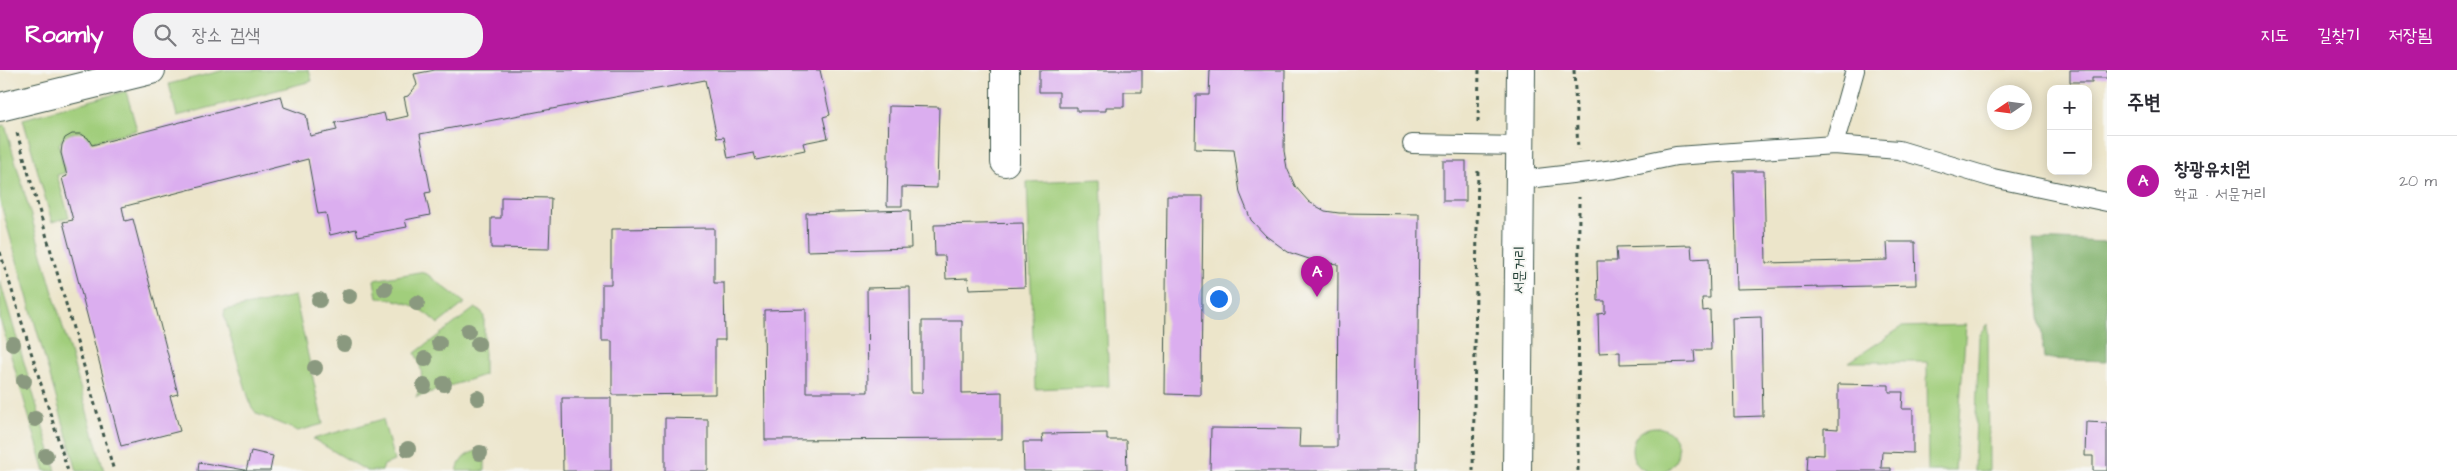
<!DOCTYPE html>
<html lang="ko">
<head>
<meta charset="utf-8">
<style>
  body { margin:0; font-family:"Architects Daughter","Poor Story",sans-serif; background:#f2f2f3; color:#2b2b33 }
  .controls { position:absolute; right:15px; top:15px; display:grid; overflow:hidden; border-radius:10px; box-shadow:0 2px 12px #0003 }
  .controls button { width:45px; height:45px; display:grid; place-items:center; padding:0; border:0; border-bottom:1px solid #e1e1e2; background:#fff; color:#2b2b33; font:25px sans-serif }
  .compass { position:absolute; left:1987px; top:15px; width:45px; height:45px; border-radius:50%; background:#fff; box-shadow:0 2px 12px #0003; rotate:257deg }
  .you { position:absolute; left:1218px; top:228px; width:18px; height:18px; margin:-12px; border:4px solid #fff; border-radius:50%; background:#1a73e8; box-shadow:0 0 0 8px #1a73e833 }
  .badge { display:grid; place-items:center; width:32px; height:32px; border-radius:50%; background:#b5179e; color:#fff; font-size:16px; font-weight:700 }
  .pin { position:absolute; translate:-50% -41px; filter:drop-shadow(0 1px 2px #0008) }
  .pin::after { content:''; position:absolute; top:26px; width:18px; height:15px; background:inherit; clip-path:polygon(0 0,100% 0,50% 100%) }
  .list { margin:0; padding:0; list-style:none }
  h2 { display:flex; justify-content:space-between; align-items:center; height:65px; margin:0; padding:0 20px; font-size:21px }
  h2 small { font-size:16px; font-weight:400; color:#7c7c81 }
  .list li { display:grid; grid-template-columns:32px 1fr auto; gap:15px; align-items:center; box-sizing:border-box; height:90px; padding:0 20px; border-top:1px solid #e1e1e2 }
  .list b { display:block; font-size:19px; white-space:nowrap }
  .list p { margin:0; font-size:16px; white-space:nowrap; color:#7c7c81 }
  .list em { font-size:16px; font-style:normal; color:#7c7c81 }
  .icon { flex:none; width:28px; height:28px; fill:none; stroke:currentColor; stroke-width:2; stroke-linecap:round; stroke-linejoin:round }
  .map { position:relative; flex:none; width:2107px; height:401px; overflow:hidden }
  header { display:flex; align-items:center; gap:30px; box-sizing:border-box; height:70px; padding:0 25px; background:#b5179e; color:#fff }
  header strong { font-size:24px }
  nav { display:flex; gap:28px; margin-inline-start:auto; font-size:18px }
  .search { width:350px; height:45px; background:#f2f2f3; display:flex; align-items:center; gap:12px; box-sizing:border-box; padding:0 18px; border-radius:20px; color:#7c7c81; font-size:19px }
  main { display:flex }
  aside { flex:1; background:#fff }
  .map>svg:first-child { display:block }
  .green { fill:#a1ce7b; stroke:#608658 }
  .forest { fill:#80b16b; stroke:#507750 }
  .building { fill:#dbaeef }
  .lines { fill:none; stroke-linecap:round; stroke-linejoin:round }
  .lane-casing { stroke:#3e564a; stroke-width:20 }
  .street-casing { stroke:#3e564a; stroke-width:30 }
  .path { stroke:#3e564a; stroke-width:3; stroke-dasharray:4 4; stroke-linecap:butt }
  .lane { stroke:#fff; stroke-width:18 }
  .street { stroke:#fff; stroke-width:28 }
  .tree { fill:#8a997f }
  .labels { text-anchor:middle; stroke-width:4; stroke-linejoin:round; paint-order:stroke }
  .street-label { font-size:15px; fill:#1f3d34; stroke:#f6f6f2 }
</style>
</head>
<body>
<header>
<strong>Roamly</strong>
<div class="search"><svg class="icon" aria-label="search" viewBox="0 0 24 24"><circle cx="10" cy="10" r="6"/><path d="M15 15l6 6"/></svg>장소 검색</div>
<nav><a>지도</a><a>길찾기</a><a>저장됨</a></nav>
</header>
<main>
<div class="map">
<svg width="2107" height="401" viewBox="0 0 2107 401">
  <rect width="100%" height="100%" fill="#f6f6f2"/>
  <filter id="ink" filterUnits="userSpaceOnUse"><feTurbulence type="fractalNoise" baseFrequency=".02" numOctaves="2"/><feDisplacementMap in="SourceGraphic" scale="10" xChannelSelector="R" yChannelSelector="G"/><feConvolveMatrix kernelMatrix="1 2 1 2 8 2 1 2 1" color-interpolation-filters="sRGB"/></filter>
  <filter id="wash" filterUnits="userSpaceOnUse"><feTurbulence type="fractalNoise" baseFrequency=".0096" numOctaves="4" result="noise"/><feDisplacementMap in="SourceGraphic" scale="20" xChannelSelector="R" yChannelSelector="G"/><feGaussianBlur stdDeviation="1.12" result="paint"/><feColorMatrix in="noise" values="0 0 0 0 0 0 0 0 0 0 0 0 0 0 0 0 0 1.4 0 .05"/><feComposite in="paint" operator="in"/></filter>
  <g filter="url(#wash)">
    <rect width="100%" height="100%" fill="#ece5ca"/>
    <g class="green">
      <polygon points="225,0 309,0 312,11 177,46 169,14"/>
      <path d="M126,21L137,60L92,72L82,62C70,62 65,64 59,75L65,103L57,105L69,147L52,152L23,49Z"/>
      <polygon points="5,55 104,401 77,401 0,131 0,56"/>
      <polygon points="1101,109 1109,316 1035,319 1027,112"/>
      <path d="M419,202L427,204L465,233L438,254C420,236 402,229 377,228L374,210Z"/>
      <polygon points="0,211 56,401 45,401 0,249"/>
      <polygon points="295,226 323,354 298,361 257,344 251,336 224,245 225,240"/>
      <path d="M475,238L482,242L484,247V305L416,327C424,311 423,299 415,283Z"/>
      <polygon points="1988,254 1989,401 1974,401 1979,266"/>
      <polygon points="1966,255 1955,401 1928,401 1927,292 1849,292 1902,257"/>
      <polygon points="383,349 394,391 384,395 382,401 367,401 313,369"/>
      <circle cx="1655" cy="380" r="23"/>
      <path d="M485,379V401H457C461,385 470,382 485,379Z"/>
    </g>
    <polygon class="forest" points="2033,169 2107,172 2107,291 2044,289"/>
    <g id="blocks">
      <g class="building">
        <polygon points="435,0 820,0 830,45 823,47 828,68 803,73 805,80 756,90 754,83 728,88 724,67 717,68 705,10 420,64 431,122 425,123 430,145 405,150 407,157 358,166 356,159 330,165 326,143 318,144 308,89 122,137 125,151 133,149 178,324 170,326 180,361 121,376 63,152 73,150 62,108 67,106 61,83 62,75 65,68 72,64 81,64 88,68 92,75 281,26 284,37 306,45 310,66 337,60 335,53 384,43 386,51 408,46 404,27 408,26 417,15 414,4"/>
        <polygon points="1039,0 1142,0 1142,22 1124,22 1124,37 1106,37 1106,41 1077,41 1077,37 1059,37 1059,22 1039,22"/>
        <polygon points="1210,0 1285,0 1284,81 1287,98 1295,116 1309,132 1325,141 1339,143 1419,144 1417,401 1210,401 1211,358 1300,359 1299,377 1337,377 1338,194 1315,191 1288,182 1266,166 1251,150 1240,123 1234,80 1195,79 1196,25 1209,25"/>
        <polygon points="2070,0 2107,0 2107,8 2092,8 2092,12 2070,12"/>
        <polygon points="889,36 939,37 937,118 902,117 902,136 887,136"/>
        <rect x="1443" y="91" width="23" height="40"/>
        <polygon points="1734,101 1764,101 1766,193 1888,190 1887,172 1915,172 1916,215 1737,219"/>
        <polygon points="1167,126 1203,126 1201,325 1165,324"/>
        <polygon points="501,127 551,128 549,179 491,178 491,148 501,148"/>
        <polygon points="910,140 911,178 807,181 806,143"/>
        <polygon points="1023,153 1025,217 969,219 968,208 946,209 945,186 935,186 934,155"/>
        <polygon points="714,158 714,213 724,213 725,270 715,270 715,324 612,325 612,271 602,271 602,214 611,214 611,159"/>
        <polygon points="1691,175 1692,189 1709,188 1710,228 1702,228 1703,241 1710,240 1711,280 1694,280 1695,292 1620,294 1620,282 1599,283 1598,244 1605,243 1605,231 1598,231 1597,191 1617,191 1616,177"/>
        <polygon points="910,217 911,323 922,323 922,251 962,251 962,323 1002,322 1002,369 765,370 764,240 806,239 806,322 868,322 867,218"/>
        <polygon points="1761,247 1763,346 1734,347 1732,248"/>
        <polygon points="1838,314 1889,315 1889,322 1903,322 1902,339 1913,339 1913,383 1882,382 1881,398 1891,398 1891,401 1806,401 1807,384 1824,385 1824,358 1838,359"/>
        <polygon points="562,328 611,328 611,401 563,401"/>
        <polygon points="665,348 708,349 708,401 665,401"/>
        <polygon points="2086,352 2107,353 2107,401 2093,401 2093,386 2085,386"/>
        <polygon points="1107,363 1107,370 1126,370 1127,401 1024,401 1023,372 1043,372 1042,364"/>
        <polygon points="251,381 273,386 270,401 246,401"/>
        <polygon points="199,392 245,400 245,401 198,401"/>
      </g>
    </g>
  </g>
  <g filter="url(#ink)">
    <use href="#blocks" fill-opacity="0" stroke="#3e564a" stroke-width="1"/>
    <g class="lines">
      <g class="lane-casing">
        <g id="lane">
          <polyline points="1412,74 1521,76"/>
          <polyline points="1834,75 1855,0"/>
          <polyline points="1520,110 1615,99 1676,86 1834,75 1899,80 1993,108 2107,132"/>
        </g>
      </g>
      <g class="street-casing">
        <g id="street">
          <polyline points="1005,0 1005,92"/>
          <polyline points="0,37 151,0"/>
          <polyline points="1517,401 1521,0"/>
        </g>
      </g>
      <g class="path">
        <polyline points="1574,0 1578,80"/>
        <polyline points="1478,52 1479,0"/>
        <polyline points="17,63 114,401"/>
        <polyline points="0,182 68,401"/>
        <polyline points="1473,401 1478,98"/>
        <polyline points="1578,401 1579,127"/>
      </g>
      <use href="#lane" class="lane"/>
      <use href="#street" class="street"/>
    </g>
    <g class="tree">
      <circle cx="385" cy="219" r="8"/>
      <circle cx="349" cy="226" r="8"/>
      <circle cx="319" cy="230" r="8"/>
      <circle cx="417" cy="233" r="8"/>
      <circle cx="468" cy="261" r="8"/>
      <circle cx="439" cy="273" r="8"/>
      <circle cx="13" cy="274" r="8"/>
      <circle cx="344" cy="274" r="8"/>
      <circle cx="478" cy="274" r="8"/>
      <circle cx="425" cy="289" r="8"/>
      <circle cx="315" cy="298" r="8"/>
      <circle cx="24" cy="311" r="8"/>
      <circle cx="444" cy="314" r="8"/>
      <circle cx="424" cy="316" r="8"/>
      <circle cx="478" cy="328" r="8"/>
      <circle cx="35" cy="349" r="8"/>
      <circle cx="408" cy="379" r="8"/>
      <circle cx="480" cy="383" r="8"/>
      <circle cx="46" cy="386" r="8"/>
    </g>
  </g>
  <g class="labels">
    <g class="street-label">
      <text transform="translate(1519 200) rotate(-89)" y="5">서문거리</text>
    </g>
  </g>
</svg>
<div class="controls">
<button>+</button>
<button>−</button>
</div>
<svg class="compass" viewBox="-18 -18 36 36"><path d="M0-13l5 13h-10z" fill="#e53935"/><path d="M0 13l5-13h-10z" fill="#7c7c81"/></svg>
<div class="you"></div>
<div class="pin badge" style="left:1317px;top:227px">A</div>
</div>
<aside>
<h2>주변<small></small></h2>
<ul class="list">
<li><span class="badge">A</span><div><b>창광유치원</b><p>학교 · 서문거리</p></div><em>20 m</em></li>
</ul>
</aside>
</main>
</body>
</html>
